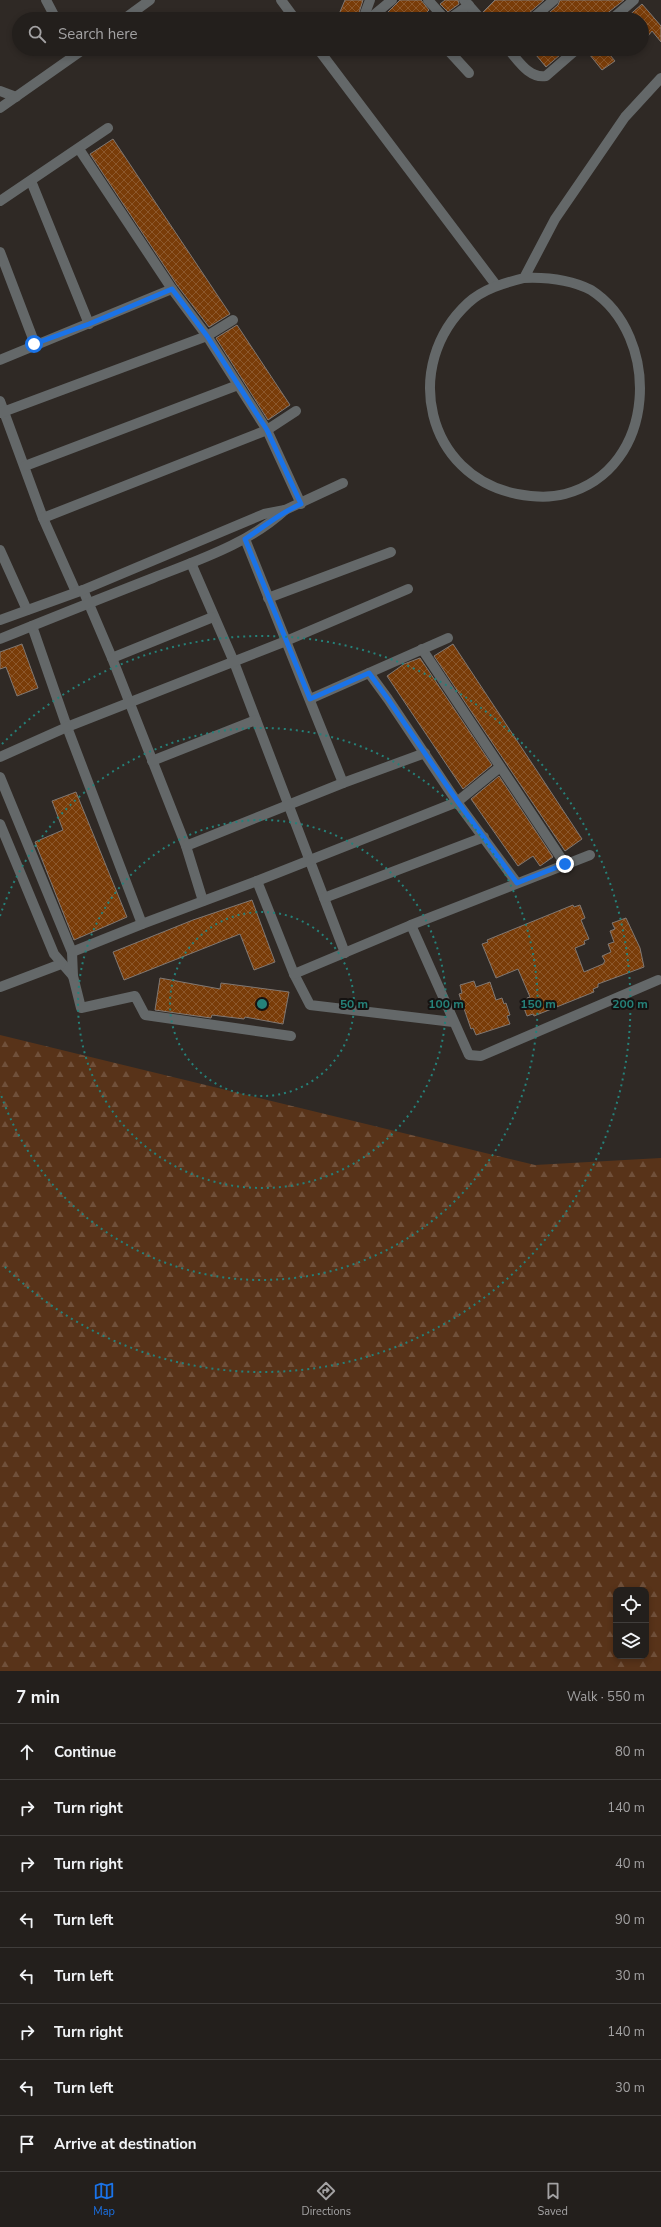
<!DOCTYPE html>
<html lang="en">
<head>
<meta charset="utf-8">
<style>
  body { margin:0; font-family:"Nunito Sans",sans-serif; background:#2b2725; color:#f1f3f6 }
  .controls { position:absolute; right:12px; bottom:12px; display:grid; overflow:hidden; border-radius:8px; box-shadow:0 2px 6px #0003 }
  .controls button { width:36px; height:36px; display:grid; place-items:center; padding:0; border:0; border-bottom:1px solid #403d3b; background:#231f1c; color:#f1f3f6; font:20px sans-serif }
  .stop { position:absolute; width:12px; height:12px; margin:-9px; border:3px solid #1a73e8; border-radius:50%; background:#fff }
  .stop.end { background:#1a73e8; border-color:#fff; box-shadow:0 1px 4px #0008 }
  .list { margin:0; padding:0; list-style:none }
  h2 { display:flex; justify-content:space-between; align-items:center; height:52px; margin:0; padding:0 16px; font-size:17px }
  h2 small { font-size:13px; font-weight:400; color:#a3a2a3 }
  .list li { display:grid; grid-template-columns:26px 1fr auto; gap:12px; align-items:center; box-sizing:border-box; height:56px; padding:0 16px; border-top:1px solid #403d3b }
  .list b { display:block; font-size:15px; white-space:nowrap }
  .list em { font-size:13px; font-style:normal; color:#a3a2a3 }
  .icon { flex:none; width:22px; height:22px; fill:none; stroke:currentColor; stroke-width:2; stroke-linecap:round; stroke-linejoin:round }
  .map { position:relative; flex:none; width:661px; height:1671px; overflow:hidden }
  .search { position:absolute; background:#231f1c; box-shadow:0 2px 6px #0003; left:12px; right:12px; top:12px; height:44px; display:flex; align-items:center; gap:10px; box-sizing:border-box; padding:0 14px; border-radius:22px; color:#a3a2a3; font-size:15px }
  .sheet { height:500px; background:#231f1c }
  nav { display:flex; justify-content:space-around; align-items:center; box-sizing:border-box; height:56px; border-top:1px solid #403d3b; background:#231f1c; font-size:11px; color:#a3a2a3 }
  nav a { display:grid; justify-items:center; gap:2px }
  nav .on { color:#1a73e8 }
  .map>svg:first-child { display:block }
  .forest { fill:url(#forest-firs); fill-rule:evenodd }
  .building { fill:url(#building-cross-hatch); stroke:#807873 }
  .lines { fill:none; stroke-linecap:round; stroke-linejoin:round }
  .minor { stroke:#646869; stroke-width:10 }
  .tertiary { stroke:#646869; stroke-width:10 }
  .route { stroke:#1a73e8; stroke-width:5 }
  .ring { fill:none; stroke:#258179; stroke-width:2; stroke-dasharray:2 4 }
  .centre { fill:#258179; stroke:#151211; stroke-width:2 }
  .ring-label { font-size:12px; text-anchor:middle; font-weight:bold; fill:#258179; stroke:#151211; stroke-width:4; stroke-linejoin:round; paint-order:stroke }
</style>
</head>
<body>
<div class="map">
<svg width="661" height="1671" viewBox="0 0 661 1671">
  <defs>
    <pattern id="forest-firs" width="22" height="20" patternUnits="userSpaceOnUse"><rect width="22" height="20" fill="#583319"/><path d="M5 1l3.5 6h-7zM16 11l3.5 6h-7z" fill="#70503a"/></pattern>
    <pattern id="building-cross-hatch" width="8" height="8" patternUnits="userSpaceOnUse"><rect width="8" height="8" fill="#793c08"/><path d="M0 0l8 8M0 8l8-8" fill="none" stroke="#8c582c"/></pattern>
  </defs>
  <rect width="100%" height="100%" fill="#2f2925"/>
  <path class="forest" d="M0,1035L535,1165L661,1158V1671H0ZM616,1590H646V1656H616Z"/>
  <g class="building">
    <polygon points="345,0 363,0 357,19 337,19"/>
    <polygon points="400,0 421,0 429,10 420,19 381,19"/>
    <polygon points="445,0 458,0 459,4 448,12 440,4"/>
    <polygon points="495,0 544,0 528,14 526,19 522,19 516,12 509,19 487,19 483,12"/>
    <polygon points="560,0 624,0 600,19 542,19 558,5"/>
    <polygon points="642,4 661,26 661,42 652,31 648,36 642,29 642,19 625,19"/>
    <polygon points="531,49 567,49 546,67"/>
    <polygon points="585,49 605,49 615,61 602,70"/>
    <polygon points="113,139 230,314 209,327 177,285 90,154"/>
    <polygon points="237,325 290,405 268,420 216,338"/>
    <polygon points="22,644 38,688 17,696 6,667 0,669 0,652"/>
    <polygon points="453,644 582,839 565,851 434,656"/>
    <polygon points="420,658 492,765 463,789 387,676 404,664"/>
    <polygon points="499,776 553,857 540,866 533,856 518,866 471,799"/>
    <polygon points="76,792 127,917 74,940 35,842 63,830 52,801"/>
    <polygon points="252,900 275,962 254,970 240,934 124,980 113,952 193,920"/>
    <polygon points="573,905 574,907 580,905 585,918 581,920 589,939 584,941 585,944 575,948 584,972 603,964 605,961 602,956 611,952 608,944 614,942 610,931 615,929 612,923 626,918 640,948 644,967 598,984 598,987 593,989 594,992 534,1016 533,1014 527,1016 522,1003 528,1000 527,998 530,997 518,969 496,978 482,944 488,942 487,940"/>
    <polygon points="160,978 220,989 221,983 289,992 283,1024 245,1017 244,1019 212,1015 211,1018 155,1010"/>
    <polygon points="474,981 476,987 490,982 496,1000 502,998 504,1004 506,1003 510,1015 507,1016 510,1024 476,1035 473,1028 471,1029 459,994 462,993 460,985"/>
  </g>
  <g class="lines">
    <g class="minor">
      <polyline points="46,0 56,19"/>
      <polyline points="281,0 295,19"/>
      <polyline points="428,0 445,19"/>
      <polyline points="464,0 481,19"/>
      <polyline points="363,19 370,0"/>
      <polyline points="369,19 392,0"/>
      <polyline points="449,19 469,5"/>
      <polyline points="532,19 554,0"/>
      <polyline points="612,19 634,0"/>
      <polyline points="318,49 496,285"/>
      <polyline points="447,49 469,73"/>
      <path d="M508,49C518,60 529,79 546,76L577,49"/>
      <polyline points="0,91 16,97"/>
      <polyline points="79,149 172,289 207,336 267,430 301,504"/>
      <polyline points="31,181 89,324"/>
      <polyline points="0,201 108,128"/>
      <polyline points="0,252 35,344"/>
      <path d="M524,278C547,277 569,279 591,290C661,335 659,469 565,494C550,498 533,497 517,494C426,476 401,365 468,303C483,289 504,283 524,278L555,219L625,117L661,78"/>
      <polyline points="0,360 172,289"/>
      <polyline points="0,401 43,518 76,592"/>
      <polyline points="0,413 207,336 233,320"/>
      <polyline points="25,466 238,385"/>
      <polyline points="43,518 267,430 296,411"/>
      <polyline points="245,539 343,783"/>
      <polyline points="0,550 27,610"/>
      <polyline points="191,563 234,662 345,953"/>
      <polyline points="83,590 112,658 186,846 203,901"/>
      <polyline points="268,598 391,552"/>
      <polyline points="0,620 83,590 264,514 285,510 343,483"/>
      <polyline points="32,626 67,727 142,924"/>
      <path d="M0,639C51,618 102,598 153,578C198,560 248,544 285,510"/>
      <polyline points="422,649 565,864"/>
      <polyline points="112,658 213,617"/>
      <polyline points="369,673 388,699 457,802 517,883"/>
      <polyline points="310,699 448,638"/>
      <polyline points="0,757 67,727 286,641 408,589"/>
      <polyline points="152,761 256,720"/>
      <polyline points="0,777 72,952 73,976 81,1008 135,996 145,1015 291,1036"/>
      <polyline points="0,824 54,954 73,976"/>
      <polyline points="186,846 343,783 425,753"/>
      <polyline points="257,881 294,974 310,1005 453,1022"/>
      <polyline points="324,898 484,837"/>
      <polyline points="411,925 469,1055 481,1056 658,980"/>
      <polyline points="72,952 142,924 257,881 457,802 500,767"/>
      <polyline points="294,974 411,925 590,855"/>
      <polyline points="0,987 61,964"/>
    </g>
    <g class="tertiary">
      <polyline points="124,19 150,0"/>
      <polyline points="0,108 84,49"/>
    </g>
  </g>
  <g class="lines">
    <path class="route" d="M34,344L89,324L172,289L207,336L267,430L301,504C281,512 264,527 245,539L310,699L369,673L388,699L458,802L517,883L565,864"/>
  </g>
  <g class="ring">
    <circle cx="262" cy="1004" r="92"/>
    <circle cx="262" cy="1004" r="184"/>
    <path d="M0 916A276 276 0 1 1 0 1092"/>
    <path d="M2 744A368 368 0 1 1 2 1264"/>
  </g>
  <circle cx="262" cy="1004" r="6" class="centre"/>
  <g class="ring-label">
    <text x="354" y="1008">50 m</text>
    <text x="446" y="1008">100 m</text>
    <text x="538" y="1008">150 m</text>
    <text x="630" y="1008">200 m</text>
  </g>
</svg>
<div class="controls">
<button><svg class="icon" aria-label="locate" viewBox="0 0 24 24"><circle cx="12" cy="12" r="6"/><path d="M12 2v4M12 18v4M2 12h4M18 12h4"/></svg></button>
<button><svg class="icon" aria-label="layers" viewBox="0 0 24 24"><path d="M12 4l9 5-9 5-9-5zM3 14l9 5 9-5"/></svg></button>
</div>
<div class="stop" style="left:34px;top:344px"></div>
<div class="stop end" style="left:565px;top:864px"></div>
<div class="search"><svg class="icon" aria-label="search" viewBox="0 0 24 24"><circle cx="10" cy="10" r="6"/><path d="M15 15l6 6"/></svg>Search here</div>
</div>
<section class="sheet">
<h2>7 min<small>Walk · 550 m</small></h2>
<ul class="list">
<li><svg class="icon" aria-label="ahead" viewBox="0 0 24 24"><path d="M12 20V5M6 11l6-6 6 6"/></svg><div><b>Continue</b></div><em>80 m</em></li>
<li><svg class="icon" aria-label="right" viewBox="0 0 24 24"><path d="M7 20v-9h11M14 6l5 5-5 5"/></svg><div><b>Turn right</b></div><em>140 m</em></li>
<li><svg class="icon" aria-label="right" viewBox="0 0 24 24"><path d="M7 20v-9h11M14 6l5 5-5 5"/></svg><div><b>Turn right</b></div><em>40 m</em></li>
<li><svg class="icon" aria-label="left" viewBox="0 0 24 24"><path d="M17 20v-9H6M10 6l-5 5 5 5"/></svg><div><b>Turn left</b></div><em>90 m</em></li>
<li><svg class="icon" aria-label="left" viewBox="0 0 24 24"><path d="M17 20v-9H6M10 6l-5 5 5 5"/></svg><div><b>Turn left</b></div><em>30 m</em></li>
<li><svg class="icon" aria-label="right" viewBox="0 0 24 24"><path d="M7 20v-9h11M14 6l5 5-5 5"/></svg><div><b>Turn right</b></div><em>140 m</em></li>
<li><svg class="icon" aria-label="left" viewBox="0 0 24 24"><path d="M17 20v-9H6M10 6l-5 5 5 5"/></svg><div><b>Turn left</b></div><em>30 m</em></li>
<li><svg class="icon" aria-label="arrive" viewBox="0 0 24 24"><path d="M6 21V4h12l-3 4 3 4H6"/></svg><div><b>Arrive at destination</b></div></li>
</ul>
</section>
<nav>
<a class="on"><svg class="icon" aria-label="map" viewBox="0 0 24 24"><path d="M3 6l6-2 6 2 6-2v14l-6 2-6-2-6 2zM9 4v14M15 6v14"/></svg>Map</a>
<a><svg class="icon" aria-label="directions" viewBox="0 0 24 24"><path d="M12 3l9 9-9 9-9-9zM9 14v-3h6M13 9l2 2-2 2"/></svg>Directions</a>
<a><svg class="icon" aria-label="saved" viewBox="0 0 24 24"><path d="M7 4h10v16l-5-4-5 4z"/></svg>Saved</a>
</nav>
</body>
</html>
